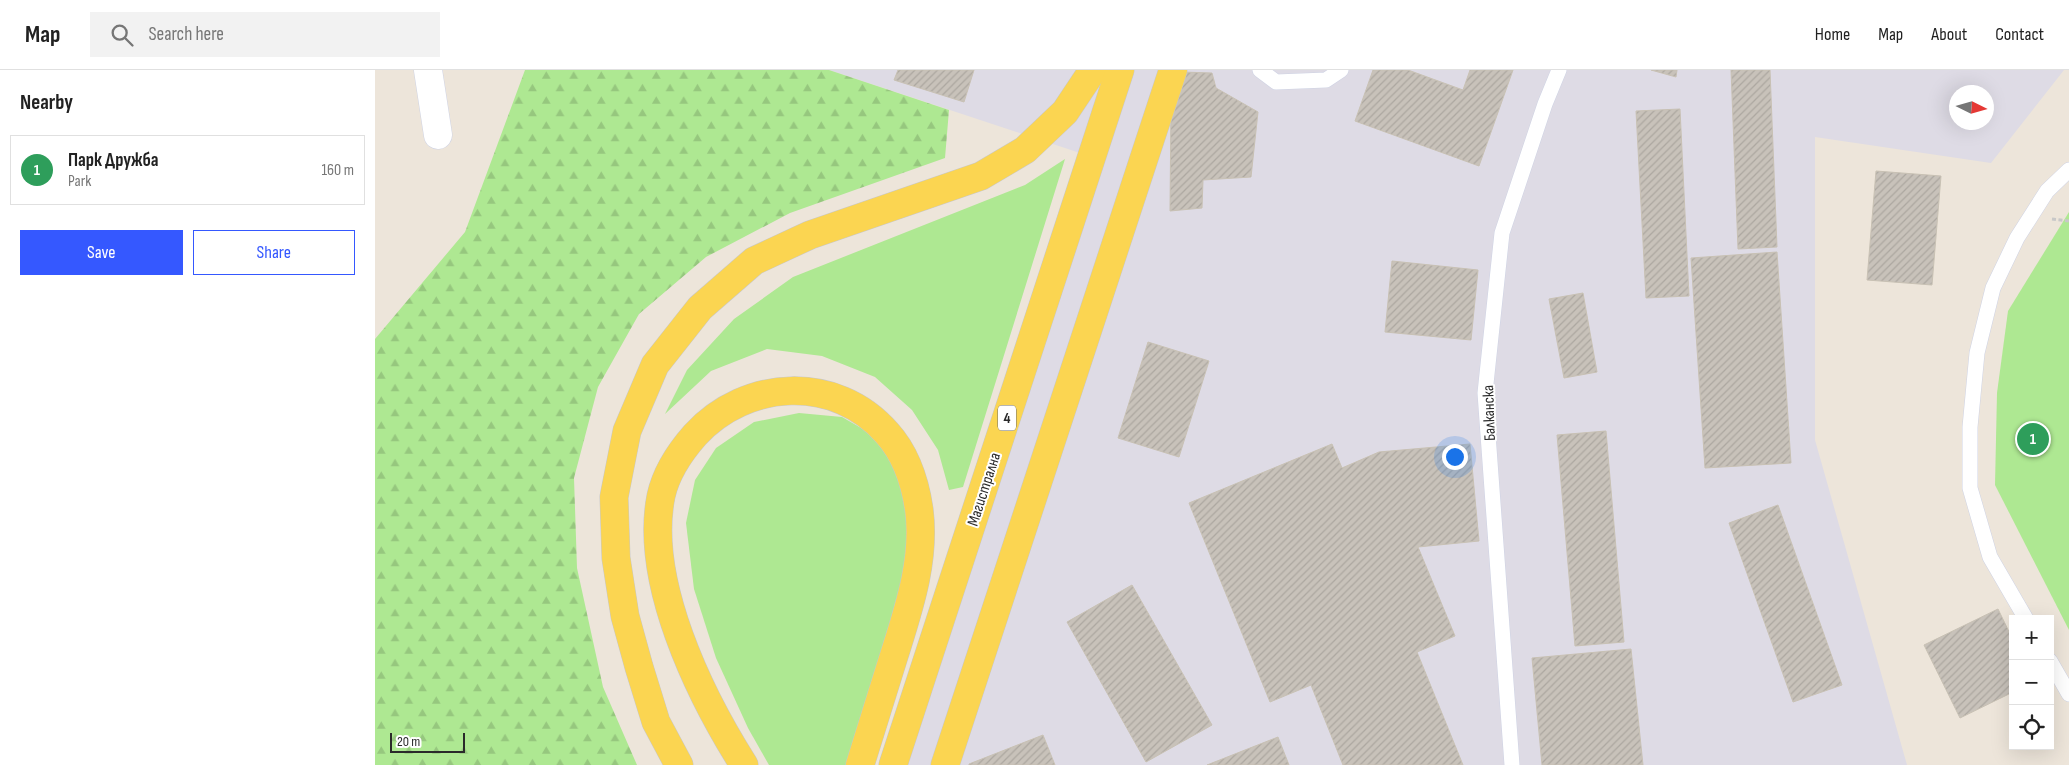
<!DOCTYPE html>
<html lang="en">
<head>
<meta charset="utf-8">
<style>
  body { margin:0; font-family:"Sofia Sans Condensed",sans-serif; background:#f2f2f2; color:#222 }
  .controls { position:absolute; right:15px; bottom:15px; display:grid; overflow:hidden; border-radius:0px; box-shadow:0 5px 20px #0002 }
  .controls button { width:45px; height:45px; display:grid; place-items:center; padding:0; border:0; border-bottom:1px solid #e0e0e0; background:#fff; color:#222; font:25px sans-serif }
  .compass { position:absolute; left:1574px; top:15px; width:45px; height:45px; border-radius:50%; background:#fff; box-shadow:0 5px 20px #0002; rotate:95deg }
  .scale { position:absolute; left:15px; bottom:12px; width:75px; box-sizing:border-box; padding-left:5px; border:2px solid #2a2a2a; border-top:0; font-size:14px; line-height:18px; white-space:nowrap; color:#2a2a2a; -webkit-text-stroke:4px #fff; paint-order:stroke }
  .you { position:absolute; left:1079px; top:386px; width:18px; height:18px; margin:-12px; border:4px solid #fff; border-radius:50%; background:#1a73e8; box-shadow:0 0 0 8px #1a73e833 }
  .badge { display:grid; place-items:center; width:32px; height:32px; border-radius:50%; background:#3558ff; color:#fff; font-size:16px; font-weight:700 }
  .pin { position:absolute; translate:-50% -50%; border:2px solid #fff; box-shadow:0 1px 5px #0006 }
  .list { margin:0; padding:0; list-style:none }
  h2 { display:flex; justify-content:space-between; align-items:center; height:65px; margin:0; padding:0 20px; font-size:21px }
  h2 small { font-size:16px; font-weight:400; color:#767676 }
  .list li { display:grid; grid-template-columns:32px 1fr auto; gap:15px; align-items:center; box-sizing:border-box; height:70px; margin:0 10px 10px; padding:0 10px; border:1px solid #e0e0e0; border-radius:0px }
  .list b { display:block; font-size:19px; white-space:nowrap }
  .list p { margin:0; font-size:16px; white-space:nowrap; color:#767676 }
  .list em { font-size:16px; font-style:normal; color:#767676 }
  .actions { display:flex; gap:10px; padding:15px 20px }
  .actions a { flex:1; padding:11px 0; border:1px solid #3558ff; border-radius:0px; text-align:center; font-size:18px; color:#3558ff }
  .actions .main { background:#3558ff; color:#fff }
  .icon { flex:none; width:28px; height:28px; fill:none; stroke:currentColor; stroke-width:2; stroke-linecap:round; stroke-linejoin:round }
  .map { position:relative; flex:none; width:1694px; height:695px; overflow:hidden }
  header { display:flex; align-items:center; gap:30px; box-sizing:border-box; height:70px; padding:0 25px; background:#fff; border-bottom:1px solid #e0e0e0 }
  header strong { font-size:24px }
  nav { display:flex; gap:28px; margin-inline-start:auto; font-size:18px }
  .search { width:350px; height:45px; background:#f2f2f2; display:flex; align-items:center; gap:12px; box-sizing:border-box; padding:0 18px; border-radius:0px; color:#767676; font-size:19px }
  main { display:flex }
  aside { flex:1; background:#fff }
  .map>svg:first-child { display:block }
  .industrial { fill:#dedbe5; fill-rule:evenodd }
  .grass { fill:#aee892 }
  .forest { fill:url(#forest-firs) }
  .building { fill:url(#building-hatch); stroke:#c8c1b4 }
  .lines { fill:none; stroke-linecap:round; stroke-linejoin:round }
  .lane-casing { stroke:#cfd3e4; stroke-width:16 }
  .street-casing { stroke:#cfd3e4; stroke-width:29 }
  .primary-casing { stroke:#c8c8c8; stroke-width:29 }
  .path { stroke:#c8c8c8; stroke-width:3; stroke-dasharray:4 2.5; stroke-linecap:butt }
  .lane { stroke:#fff; stroke-width:15 }
  .street { stroke:#fff; stroke-width:28 }
  .primary { stroke:#fbd551; stroke-width:28 }
  .labels { text-anchor:middle; stroke-width:4; stroke-linejoin:round; paint-order:stroke }
  .shield { fill:#fff; stroke:#6a6a6a; stroke-width:1 }
  .shield-label { font-size:15px; font-weight:bold; fill:#2a2a2a }
  .street-label { font-size:16px; fill:#2a2a2a; stroke:#fff }
</style>
</head>
<body>
<header>
<strong>Map</strong>
<div class="search"><svg class="icon" aria-label="search" viewBox="0 0 24 24"><circle cx="10" cy="10" r="6"/><path d="M15 15l6 6"/></svg>Search here</div>
<nav><a>Home</a><a>Map</a><a>About</a><a>Contact</a></nav>
</header>
<main>
<aside>
<h2>Nearby<small></small></h2>
<ul class="list">
<li><span class="badge" style="background:#2e9e5b">1</span><div><b>Парк Дружба</b><p>Park</p></div><em>160 m</em></li>
</ul>
<div class="actions"><a class="main">Save</a><a>Share</a></div>
</aside>
<div class="map">
<svg width="1694" height="695" viewBox="0 0 1694 695">
  <defs>
    <pattern id="forest-firs" width="22" height="20" patternUnits="userSpaceOnUse" patternTransform="scale(1.25)"><rect width="22" height="20" fill="#aee892"/><path d="M5 1l3.5 6h-7zM16 11l3.5 6h-7z" fill="#96c77e"/></pattern>
    <pattern id="building-hatch" width="6" height="6" patternUnits="userSpaceOnUse" patternTransform="scale(1.25)"><rect width="6" height="6" fill="#c8c2ba"/><path d="M-1 1l2-2M0 6l6-6M5 7l2-2" fill="none" stroke="#aca7a0"/></pattern>
  </defs>
  <rect width="100%" height="100%" fill="#ede5da"/>
  <path class="industrial" d="M454,0H1689L1616,93L1440,67V370L1532,695H520L717,87ZM1582,22H1612V52H1582Z"/>
  <g class="grass">
    <polygon points="690,89 588,417 574,420 563,380 537,340 500,307 447,286 392,279 336,301 290,344 312,300 359,249 418,207 650,115"/>
    <polygon points="1694,142 1694,560 1620,415 1622,323 1633,241"/>
    <polygon points="424,343 467,347 507,370 525,405 536,454 532,505 471,695 394,695 373,658 341,588 319,519 311,453 320,410 341,378 379,352"/>
  </g>
  <polygon class="forest" points="150,0 454,0 574,40 570,88 415,143 331,187 264,244 223,317 199,408 202,498 228,617 262,695 0,695 0,269 90,162"/>
  <g class="building">
    <polygon points="523,0 599,0 589,32 519,10"/>
    <polygon points="998,0 1033,0 1088,20 1095,0 1138,0 1104,96 980,51"/>
    <polygon points="1276,0 1302,0 1301,7"/>
    <polygon points="1356,0 1395,0 1402,177 1363,179"/>
    <polygon points="806,2 837,3 841,18 883,42 876,107 828,110 827,138 795,141 796,33"/>
    <polygon points="1305,39 1314,226 1271,228 1261,41"/>
    <polygon points="1501,101 1566,106 1557,215 1492,210"/>
    <polygon points="1402,182 1416,393 1330,398 1316,188"/>
    <polygon points="1017,191 1103,200 1096,270 1010,262"/>
    <polygon points="1208,223 1222,302 1189,308 1174,229"/>
    <polygon points="773,272 834,291 804,387 743,368"/>
    <polygon points="1231,361 1249,572 1200,576 1182,365"/>
    <polygon points="957,374 967,398 1004,382 1095,374 1104,471 1043,477 1080,566 1042,582 1088,695 968,695 936,615 895,632 814,433"/>
    <polygon points="1403,435 1467,615 1418,632 1354,453"/>
    <polygon points="757,515 837,655 771,692 692,552"/>
    <polygon points="1623,539 1638,570 1638,622 1585,648 1549,575"/>
    <polygon points="1256,579 1268,695 1167,695 1157,588"/>
    <polygon points="668,665 680,695 594,695 594,694"/>
    <polygon points="903,667 914,695 832,695"/>
  </g>
  <g class="lines">
    <g class="lane-casing">
      <g id="lane">
        <polyline points="885,0 901,12 951,10 966,0"/>
        <polyline points="1651,549 1615,487 1595,418 1595,357 1602,283 1618,218 1642,168 1672,121 1694,100"/>
        <polyline points="1675,591 1694,624"/>
        <polyline points="1137,695 1110,323 1127,163 1170,34 1184,0"/>
      </g>
    </g>
    <g class="street-casing">
      <polyline id="street" points="53,0 63,65"/>
    </g>
    <g class="primary-casing">
      <g id="primary">
        <polyline points="304,695 281,652 264,597 250,546 241,488 239,427 252,361 280,295 325,238 379,191 435,165 606,106 650,80 690,42 718,0"/>
        <path d="M369,695C324,624 269,511 286,426C291,403 305,382 320,365C371,309 461,304 512,363C531,384 540,412 544,439C551,490 533,541 518,589C507,624 496,660 485,695"/>
        <polyline points="518,695 745,0"/>
        <polyline points="570,695 798,0"/>
      </g>
    </g>
    <polyline class="path" points="1677,149 1694,151"/>
    <use href="#lane" class="lane"/>
    <use href="#street" class="street"/>
    <use href="#primary" class="primary"/>
  </g>
  <g class="labels">
    <rect class="shield" x="623" y="335.5" width="18" height="25" rx="4"/>
    <g class="shield-label">
      <text x="632" y="353">4</text>
    </g>
    <g class="street-label">
      <text transform="translate(1113 343) rotate(-92)" y="6">Балканска</text>
      <text transform="translate(608 419) rotate(-72)" y="6">Магистрална</text>
    </g>
  </g>
</svg>
<div class="controls">
<button>+</button>
<button>−</button>
<button><svg class="icon" aria-label="locate" viewBox="0 0 24 24"><circle cx="12" cy="12" r="6"/><path d="M12 2v4M12 18v4M2 12h4M18 12h4"/></svg></button>
</div>
<svg class="compass" viewBox="-18 -18 36 36"><path d="M0-13l5 13h-10z" fill="#e53935"/><path d="M0 13l5-13h-10z" fill="#767676"/></svg>
<div class="scale">20 m</div>
<div class="you"></div>
<div class="pin badge" style="left:1658px;top:369px;background:#2e9e5b">1</div>
</div>
</main>
</body>
</html>
